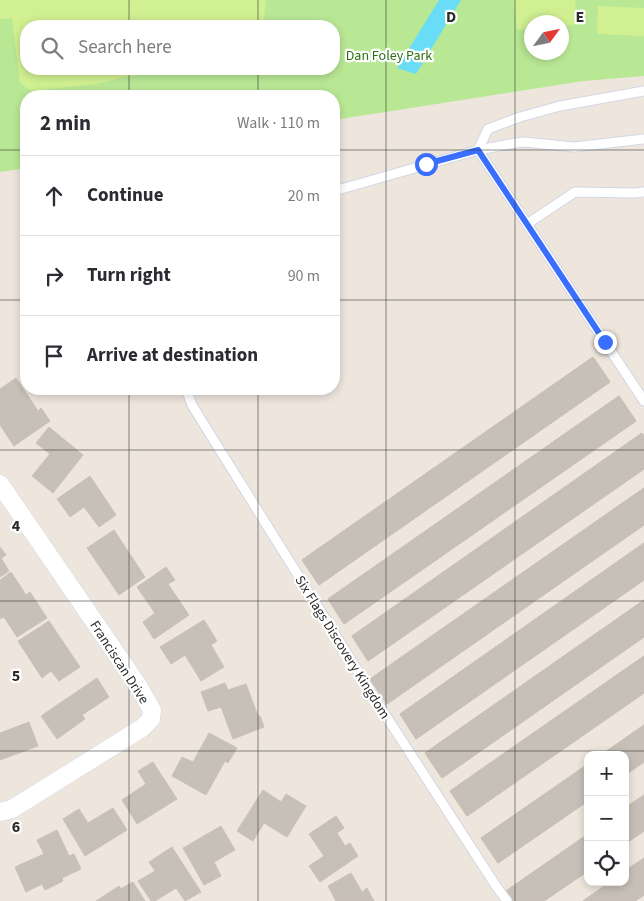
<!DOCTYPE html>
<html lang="en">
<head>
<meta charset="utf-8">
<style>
  body { margin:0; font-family:"Source Sans 3",sans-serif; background:#f7f7f7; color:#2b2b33 }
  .controls { position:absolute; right:15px; bottom:15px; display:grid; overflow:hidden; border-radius:10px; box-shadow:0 2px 8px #0003 }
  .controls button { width:45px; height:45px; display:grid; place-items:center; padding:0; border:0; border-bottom:1px solid #e1e1e2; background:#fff; color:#2b2b33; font:25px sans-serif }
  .compass { position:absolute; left:524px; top:15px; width:45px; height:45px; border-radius:50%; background:#fff; box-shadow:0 2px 8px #0003; rotate:57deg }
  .stop { position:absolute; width:15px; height:15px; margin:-11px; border:4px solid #396eff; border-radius:50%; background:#fff }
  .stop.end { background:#396eff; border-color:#fff; box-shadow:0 1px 5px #0008 }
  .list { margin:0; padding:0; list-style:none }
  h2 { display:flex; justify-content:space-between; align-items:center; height:65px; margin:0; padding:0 20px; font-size:21px }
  h2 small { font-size:16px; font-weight:400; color:#7c7c81 }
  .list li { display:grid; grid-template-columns:32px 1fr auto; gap:15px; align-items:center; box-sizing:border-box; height:80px; padding:0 20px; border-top:1px solid #e1e1e2 }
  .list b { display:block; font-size:19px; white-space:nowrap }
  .list em { font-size:16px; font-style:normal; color:#7c7c81 }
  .icon { flex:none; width:28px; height:28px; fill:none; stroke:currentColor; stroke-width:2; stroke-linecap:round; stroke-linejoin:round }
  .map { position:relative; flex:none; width:644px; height:901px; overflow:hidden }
  .search { position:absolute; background:#fff; box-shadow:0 2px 8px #0003; left:20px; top:20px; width:320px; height:55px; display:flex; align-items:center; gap:12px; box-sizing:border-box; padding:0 18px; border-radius:20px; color:#7c7c81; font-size:19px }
  .panel { position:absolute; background:#fff; box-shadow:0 2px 8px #0003; left:20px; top:90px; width:320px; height:305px; border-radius:20px }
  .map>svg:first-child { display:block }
  .green { fill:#b9e895; fill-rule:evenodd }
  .pitch { fill:#d0f091 }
  .water { fill:#69ddf7 }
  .building { fill:#c6c0b8; stroke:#cac1b6 }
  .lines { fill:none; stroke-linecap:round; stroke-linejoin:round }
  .service-casing { stroke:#d2d7e5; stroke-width:11 }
  .minor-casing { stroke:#d2d7e5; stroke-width:19 }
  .service { stroke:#fff; stroke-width:9 }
  .minor { stroke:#fff; stroke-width:18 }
  .route { stroke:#396eff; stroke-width:6 }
  .grid { fill:none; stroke:#2b2b2b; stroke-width:1; stroke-opacity:0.55 }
  .labels { text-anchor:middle; stroke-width:4.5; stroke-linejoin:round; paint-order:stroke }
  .park-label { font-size:14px; fill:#2f6f15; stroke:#fff }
  .street-label { font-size:14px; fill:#2b2b2b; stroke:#fff }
  .grid-label { font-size:16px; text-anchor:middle; font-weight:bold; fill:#2b2b2b; stroke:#fff; stroke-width:4.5; stroke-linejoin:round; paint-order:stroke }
</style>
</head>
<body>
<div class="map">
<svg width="644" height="901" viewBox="0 0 644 901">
  <rect width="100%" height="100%" fill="#eee5dd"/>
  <path class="green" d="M0,0H644V76L584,81L334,120V96H26V168L0,172ZM532,22H562V52H532ZM26,26H334V69H26Z"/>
  <g class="pitch">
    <polygon points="0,0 266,0 263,26 26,26 26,69 163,69 96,84 31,91 20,83 12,18 0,19"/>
    <polygon points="514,0 575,0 577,24 562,26 562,22 532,22 531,29 517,30"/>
    <polygon points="598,6 644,8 644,36 597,34"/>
  </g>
  <polygon class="water" points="439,0 461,0 416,74 397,68"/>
  <g class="building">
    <polygon points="593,357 610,382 319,585 302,560"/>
    <polygon points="593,357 610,382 319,585 302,560"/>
    <polygon points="16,378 38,411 41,408 50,421 14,446 0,425 0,389"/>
    <polygon points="619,396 636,421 344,624 328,599"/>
    <polygon points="619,396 636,421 344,624 328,599"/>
    <polygon points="49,427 83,455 53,493 32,476 50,454 36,443"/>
    <polygon points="642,433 644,436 644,469 368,661 352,636"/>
    <polygon points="642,433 644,436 644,469 368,661 352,636"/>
    <polygon points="90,476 116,515 99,527 84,507 70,517 57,499"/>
    <polygon points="644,488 644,525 387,704 370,679"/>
    <polygon points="644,488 644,525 387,704 370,679"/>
    <polygon points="114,530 145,577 119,595 87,548"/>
    <polygon points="644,543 644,580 416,739 400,714"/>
    <polygon points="644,543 644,580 416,739 400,714"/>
    <polygon points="0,547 6,555 1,558 9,571 0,577"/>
    <polygon points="166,567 175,580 168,584 189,615 154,639 143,622 155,613 137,587"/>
    <polygon points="11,572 26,595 30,592 47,618 17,637 4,617 0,619 0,580"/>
    <polygon points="644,600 644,637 442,778 425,753"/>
    <polygon points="644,600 644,637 442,778 425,753"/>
    <polygon points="204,620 217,641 211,645 224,667 201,681 185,655 171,664 160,647"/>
    <polygon points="49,621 80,667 59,681 51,671 42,678 18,641"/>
    <polygon points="644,656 644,693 467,816 450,791"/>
    <polygon points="644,656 644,693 467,816 450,791"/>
    <polygon points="97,678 109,697 82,715 85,719 57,739 41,716"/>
    <polygon points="225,683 228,690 246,684 258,716 260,716 264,727 233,739 221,707 208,711 201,692"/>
    <polygon points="29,722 38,746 0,760 0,733"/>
    <polygon points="644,725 644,762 625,775 625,755 601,755"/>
    <polygon points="644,725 644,762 625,775 625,755 601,755"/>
    <polygon points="209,733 237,748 228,763 225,761 206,795 172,776 182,757 193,762"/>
    <polygon points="153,762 177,799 137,824 122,800 146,784 138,771"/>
    <polygon points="588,764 588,801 498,863 481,838"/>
    <polygon points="588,764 588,801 498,863 481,838"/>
    <polygon points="263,790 281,802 286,794 306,806 287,837 264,823 253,841 237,831"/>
    <polygon points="644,795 644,831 625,844 625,808"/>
    <polygon points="644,795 644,831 625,844 625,808"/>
    <polygon points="113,808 127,830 85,856 63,819 79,809 88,823"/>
    <polygon points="336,816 344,828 337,833 345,846 350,843 358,856 320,882 309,866 324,856 309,834"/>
    <polygon points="221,826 235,850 214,862 221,876 204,885 183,848"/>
    <polygon points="57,830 69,856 74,854 81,869 62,878 63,881 45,890 42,884 26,892 15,867 44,854 37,840"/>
    <polygon points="588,834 588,871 544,901 513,901 506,891"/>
    <polygon points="588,834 588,871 544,901 513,901 506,891"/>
    <polygon points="172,847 201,892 185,901 176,888 155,901 151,901 138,881 155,871 149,862"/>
    <polygon points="644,858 644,895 635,901 583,901 610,882 625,882 625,871"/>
    <polygon points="644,858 644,895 635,901 583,901 610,882 625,882 625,871"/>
    <polygon points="351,873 362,892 367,888 374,901 336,901 328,886"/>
    <polygon points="133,882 145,901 96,901 119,886 121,889"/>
  </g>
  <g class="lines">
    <g class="service-casing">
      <g id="service">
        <polyline points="478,150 644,401"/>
        <polyline points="478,150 488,129 520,117 560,106 644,91"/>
        <polyline points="334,191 478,150 516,143 524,142 574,147 644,139"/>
        <polyline points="527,224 575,192 635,193 644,192"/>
        <polyline points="186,389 192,405 218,447 386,716 496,886 507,901"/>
      </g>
    </g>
    <g class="minor-casing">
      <polyline id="minor" points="0,484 137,684 152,710 151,719 142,728 12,809 0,812"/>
    </g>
    <use href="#service" class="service"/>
    <use href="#minor" class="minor"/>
  </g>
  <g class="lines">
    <polyline class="route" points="426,164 478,150 605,342"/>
  </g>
  <path class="grid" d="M129,0V26M258,0V26M386,0V901M515,0V901M129,69V96M258,69V96M0,150H26M334,150H644M0,300H26M334,300H644M129,389V901M258,389V901M0,450H644M0,601H644M0,751H644"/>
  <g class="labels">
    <g class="park-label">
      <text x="389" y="60">Dan Foley Park</text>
    </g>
    <g class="street-label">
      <text transform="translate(343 647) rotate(58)" y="5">Six Flags Discovery Kingdom</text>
      <text transform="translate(120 662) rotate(57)" y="5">Franciscan Drive</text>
    </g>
  </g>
  <g class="grid-label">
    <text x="451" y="22">D</text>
    <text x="580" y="22">E</text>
    <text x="16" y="531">4</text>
    <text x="16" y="681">5</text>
    <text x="16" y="832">6</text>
  </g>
</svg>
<div class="controls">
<button>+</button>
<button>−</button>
<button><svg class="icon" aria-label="locate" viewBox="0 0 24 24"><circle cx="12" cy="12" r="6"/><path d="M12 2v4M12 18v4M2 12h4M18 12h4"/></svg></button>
</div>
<svg class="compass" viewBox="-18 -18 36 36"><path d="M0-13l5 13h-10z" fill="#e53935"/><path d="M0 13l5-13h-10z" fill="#7c7c81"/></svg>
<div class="stop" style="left:426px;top:164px"></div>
<div class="stop end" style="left:605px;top:342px"></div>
<div class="search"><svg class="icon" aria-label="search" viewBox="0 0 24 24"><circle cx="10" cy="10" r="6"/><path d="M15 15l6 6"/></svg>Search here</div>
<section class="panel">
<h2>2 min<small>Walk · 110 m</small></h2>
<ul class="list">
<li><svg class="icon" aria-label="ahead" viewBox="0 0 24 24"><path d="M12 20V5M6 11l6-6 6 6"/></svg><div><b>Continue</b></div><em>20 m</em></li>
<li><svg class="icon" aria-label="right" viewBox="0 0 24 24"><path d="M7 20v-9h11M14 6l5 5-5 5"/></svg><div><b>Turn right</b></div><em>90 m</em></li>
<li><svg class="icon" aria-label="arrive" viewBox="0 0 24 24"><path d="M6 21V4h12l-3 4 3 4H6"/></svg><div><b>Arrive at destination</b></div></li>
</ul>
</section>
</div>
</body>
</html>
